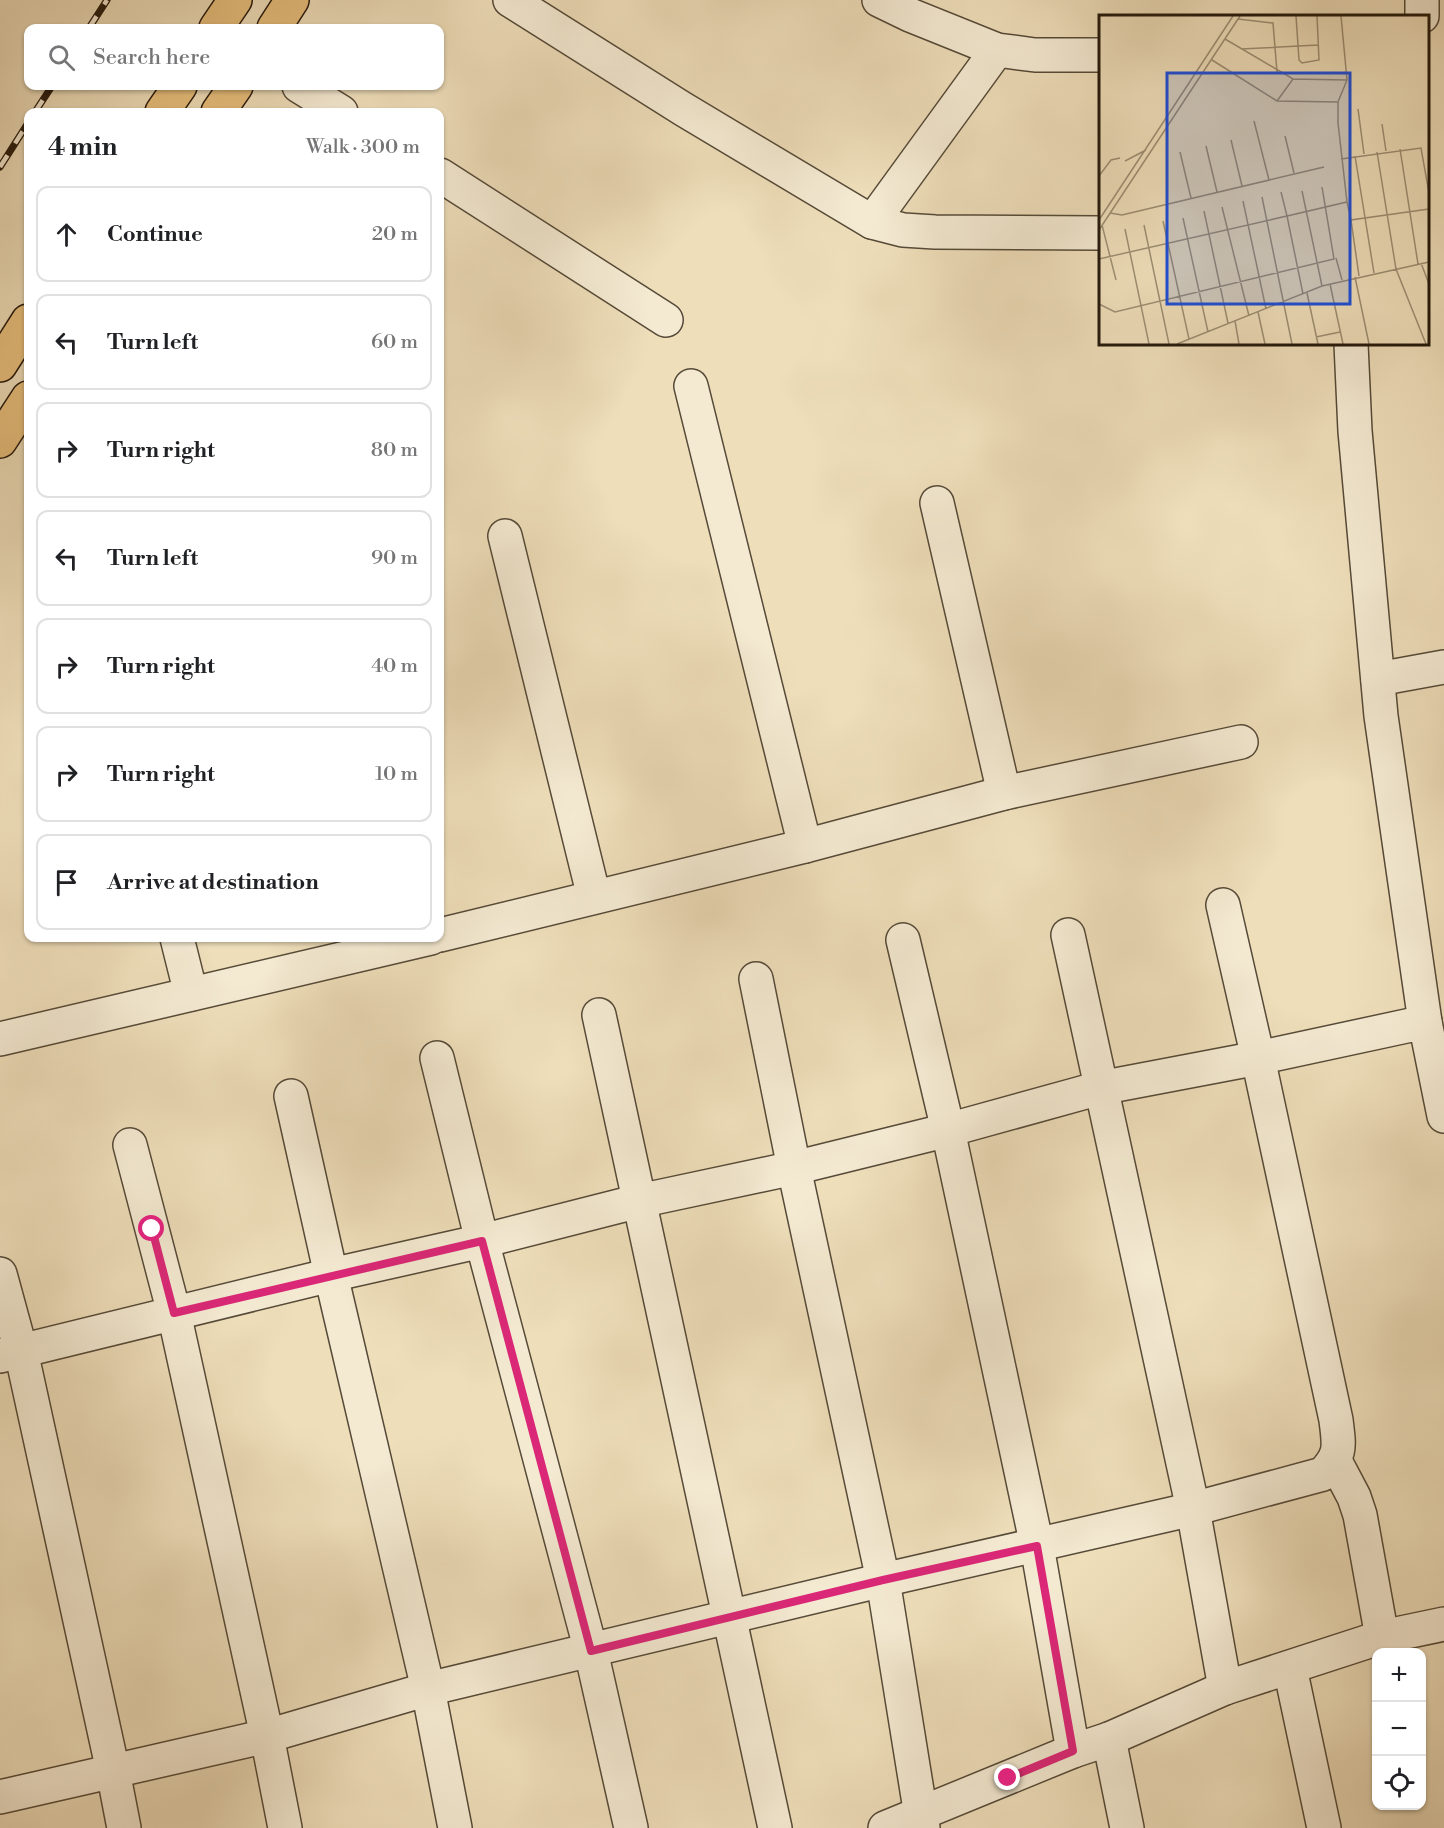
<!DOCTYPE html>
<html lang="en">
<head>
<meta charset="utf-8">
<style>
  body { margin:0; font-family:"Libre Bodoni",serif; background:#f2f2f2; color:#202124 }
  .controls { position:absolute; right:18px; bottom:18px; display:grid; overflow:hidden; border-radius:12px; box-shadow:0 2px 4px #0004 }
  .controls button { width:54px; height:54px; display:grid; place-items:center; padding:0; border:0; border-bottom:2px solid #e0e0e0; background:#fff; color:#202124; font:30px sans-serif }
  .stop { position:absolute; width:18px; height:18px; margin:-14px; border:4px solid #db2777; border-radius:50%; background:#fff }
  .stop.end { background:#db2777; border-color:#fff; box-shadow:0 2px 6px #0008 }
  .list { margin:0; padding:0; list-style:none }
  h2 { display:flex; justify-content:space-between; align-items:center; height:78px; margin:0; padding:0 24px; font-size:26px }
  h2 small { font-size:20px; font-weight:400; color:#757577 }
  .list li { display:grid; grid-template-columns:39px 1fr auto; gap:18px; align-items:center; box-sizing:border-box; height:96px; margin:0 12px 12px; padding:0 12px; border:2px solid #e0e0e0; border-radius:12px }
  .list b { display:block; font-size:22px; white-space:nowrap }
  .list em { font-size:20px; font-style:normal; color:#757577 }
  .icon { flex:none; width:33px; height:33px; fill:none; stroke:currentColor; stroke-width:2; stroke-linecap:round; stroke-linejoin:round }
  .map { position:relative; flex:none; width:1444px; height:1828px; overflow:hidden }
  .search { position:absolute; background:#fff; box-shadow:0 2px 4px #0004; left:24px; top:24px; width:420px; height:66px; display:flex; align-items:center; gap:15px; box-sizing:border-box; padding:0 21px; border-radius:12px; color:#757577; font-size:22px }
  .panel { position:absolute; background:#fff; box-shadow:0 2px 4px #0004; left:24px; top:108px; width:420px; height:834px; border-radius:12px }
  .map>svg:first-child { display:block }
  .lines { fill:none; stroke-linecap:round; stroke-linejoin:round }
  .minor-casing { stroke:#564a38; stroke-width:36 }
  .major-casing { stroke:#24190c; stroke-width:36 }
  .minor { stroke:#f4ead2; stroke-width:33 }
  .major { stroke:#e7bf7d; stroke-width:33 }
  .rail-casing { stroke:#24190c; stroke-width:7 }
  .rail { stroke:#f4ead2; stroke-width:4.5; stroke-dasharray:14; stroke-linecap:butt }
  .route { stroke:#db2777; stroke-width:8 }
  .inset-road { fill:none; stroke:#9d8f74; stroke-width:1.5 }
  .view { fill:#1d4ed8; fill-opacity:0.15; stroke:#1d4ed8; stroke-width:3 }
  .inset-edge { fill:none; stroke:#24190c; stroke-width:3 }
</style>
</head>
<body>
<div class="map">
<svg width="1444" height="1828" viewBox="0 0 1444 1828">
  <rect width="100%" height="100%" fill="#eedeba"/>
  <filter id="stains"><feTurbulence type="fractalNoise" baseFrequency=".00333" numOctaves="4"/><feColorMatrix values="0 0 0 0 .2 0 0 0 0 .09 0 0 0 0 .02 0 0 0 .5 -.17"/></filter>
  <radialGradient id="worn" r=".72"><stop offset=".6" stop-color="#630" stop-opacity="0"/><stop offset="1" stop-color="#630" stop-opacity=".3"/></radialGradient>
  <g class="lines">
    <g class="minor-casing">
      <g id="minor">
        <polyline points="510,0 683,109 872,222 903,230 935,232 1100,233"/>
        <polyline points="879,0 910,15 997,50 1035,55 1100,55"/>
        <polyline points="1422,16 1422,0"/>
        <polyline points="299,86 341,112"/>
        <polyline points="440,175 666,320"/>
        <polyline points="872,222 997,50"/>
        <polyline points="1351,344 1355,431 1381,716 1425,1022"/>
        <polyline points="691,386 805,846"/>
        <polyline points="937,503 1004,793"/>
        <polyline points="505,536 594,897"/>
        <polyline points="1378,679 1444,667"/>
        <polyline points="440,935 805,846 1004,793 1241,742"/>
        <polyline points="1068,935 1193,1509 1225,1688"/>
        <polyline points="177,938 191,994"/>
        <polyline points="903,940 948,1130 1100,1088 1258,1058 1425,1022 1444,1116"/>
        <polyline points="756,979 794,1168 883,1580 923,1828"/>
        <polyline points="599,1015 775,1828"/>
        <polyline points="0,1039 431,938"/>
        <polyline points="437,1058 482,1241 591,1651 631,1828"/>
        <polyline points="291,1096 331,1275 428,1689 455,1828"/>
        <polyline points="130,1145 174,1313 267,1736 285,1828"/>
        <polyline points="0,1274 21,1351 113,1771 124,1828"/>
        <polyline points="0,1356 331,1275 482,1241 639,1201 794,1168 948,1130 1037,1546 1073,1751"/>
        <polyline points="1335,1461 1354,1497 1360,1515 1382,1637"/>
        <polyline points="1290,1668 1324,1828"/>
        <polyline points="1109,1739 1127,1828"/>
        <path d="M0,1797L267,1736L428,1689L883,1580L1193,1509L1323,1474C1342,1454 1339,1446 1336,1420L1258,1058L1223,905"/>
        <polyline points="885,1828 1073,1751 1109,1739 1225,1688 1382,1637 1444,1624"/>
      </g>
    </g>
    <g class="major-casing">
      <g id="major">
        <polyline points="216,28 235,0"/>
        <polyline points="274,28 292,0"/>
        <polyline points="162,112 180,86"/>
        <polyline points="218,112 236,86"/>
        <polyline points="0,365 28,321"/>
        <polyline points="0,441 28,398"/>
      </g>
    </g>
    <use href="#minor" class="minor"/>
    <use href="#major" class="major"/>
    <g class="rail-casing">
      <g id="rail">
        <polyline points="89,28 107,0"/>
        <polyline points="35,112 52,86"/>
        <polyline points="0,167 28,123"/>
      </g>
    </g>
    <use href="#rail" class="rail"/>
  </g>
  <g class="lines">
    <polyline class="route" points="152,1229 174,1313 482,1241 591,1651 883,1580 1037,1546 1073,1751 1008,1778"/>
  </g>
  <g transform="translate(1099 15)">
    <rect width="330" height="330" fill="#eedeba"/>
    <path class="inset-road" d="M197,1L200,45L203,48L220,45L218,1M242,1L248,65L239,87V108L248,187M139,4L174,8L178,57M126,24L194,64L248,65M142,34L219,30M113,45L178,86L239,87M178,86L194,64M259,94L265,139M155,106L170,165M283,109L287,136M186,121L195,158M132,125L143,171M107,131L118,177M301,134L319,249M81,137L92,183M278,137L297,254L327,329M256,141L275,258M242,144L322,133L330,178M26,146L47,135M0,161L12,145L21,143M203,176L223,271M182,177L188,201L248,187L252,205M163,182L193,329M144,186L167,294M123,192L150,301M105,196L129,308M11,198L23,200L225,152M84,203L109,317M0,205L134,1M64,206L90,324M3,210L17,265M45,210L70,329M26,214L50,329M0,215L141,1M237,243L243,265M0,244L188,201L204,279M322,248L330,269M260,261L252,205L330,194M256,262L270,329M231,269L244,329M208,278L219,329M0,289L16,297L235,244L223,172M159,297L166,329M136,306L140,329M217,322L241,317M78,329L223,271L330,247"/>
    <path class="view" d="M68,58H251V289H68Z"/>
    <rect width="330" height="330" class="inset-edge"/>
  </g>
  <rect width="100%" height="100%" filter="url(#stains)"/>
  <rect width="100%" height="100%" fill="url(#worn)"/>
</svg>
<div class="controls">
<button>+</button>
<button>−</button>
<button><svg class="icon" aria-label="locate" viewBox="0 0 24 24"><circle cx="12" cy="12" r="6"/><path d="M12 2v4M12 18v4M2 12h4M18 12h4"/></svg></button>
</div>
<div class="stop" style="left:152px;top:1229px"></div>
<div class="stop end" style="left:1008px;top:1778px"></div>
<div class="search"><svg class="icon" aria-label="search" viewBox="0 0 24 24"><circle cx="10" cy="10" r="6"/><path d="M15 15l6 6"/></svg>Search here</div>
<section class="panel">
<h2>4 min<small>Walk · 300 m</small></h2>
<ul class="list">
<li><svg class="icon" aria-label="ahead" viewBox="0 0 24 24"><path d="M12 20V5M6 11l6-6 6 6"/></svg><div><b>Continue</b></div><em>20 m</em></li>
<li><svg class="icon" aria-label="left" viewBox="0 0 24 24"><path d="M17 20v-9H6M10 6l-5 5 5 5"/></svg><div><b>Turn left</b></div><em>60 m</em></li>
<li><svg class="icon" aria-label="right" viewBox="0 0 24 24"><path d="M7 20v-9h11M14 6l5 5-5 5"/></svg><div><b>Turn right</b></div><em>80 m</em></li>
<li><svg class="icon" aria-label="left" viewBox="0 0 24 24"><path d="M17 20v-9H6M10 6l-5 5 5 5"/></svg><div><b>Turn left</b></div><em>90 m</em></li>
<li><svg class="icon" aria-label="right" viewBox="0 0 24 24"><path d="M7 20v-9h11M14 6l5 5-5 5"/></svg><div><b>Turn right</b></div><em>40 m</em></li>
<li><svg class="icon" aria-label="right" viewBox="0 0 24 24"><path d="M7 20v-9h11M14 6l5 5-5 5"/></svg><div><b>Turn right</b></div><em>10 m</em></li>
<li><svg class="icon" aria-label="arrive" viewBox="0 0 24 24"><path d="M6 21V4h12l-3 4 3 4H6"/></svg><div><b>Arrive at destination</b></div></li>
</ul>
</section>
</div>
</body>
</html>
